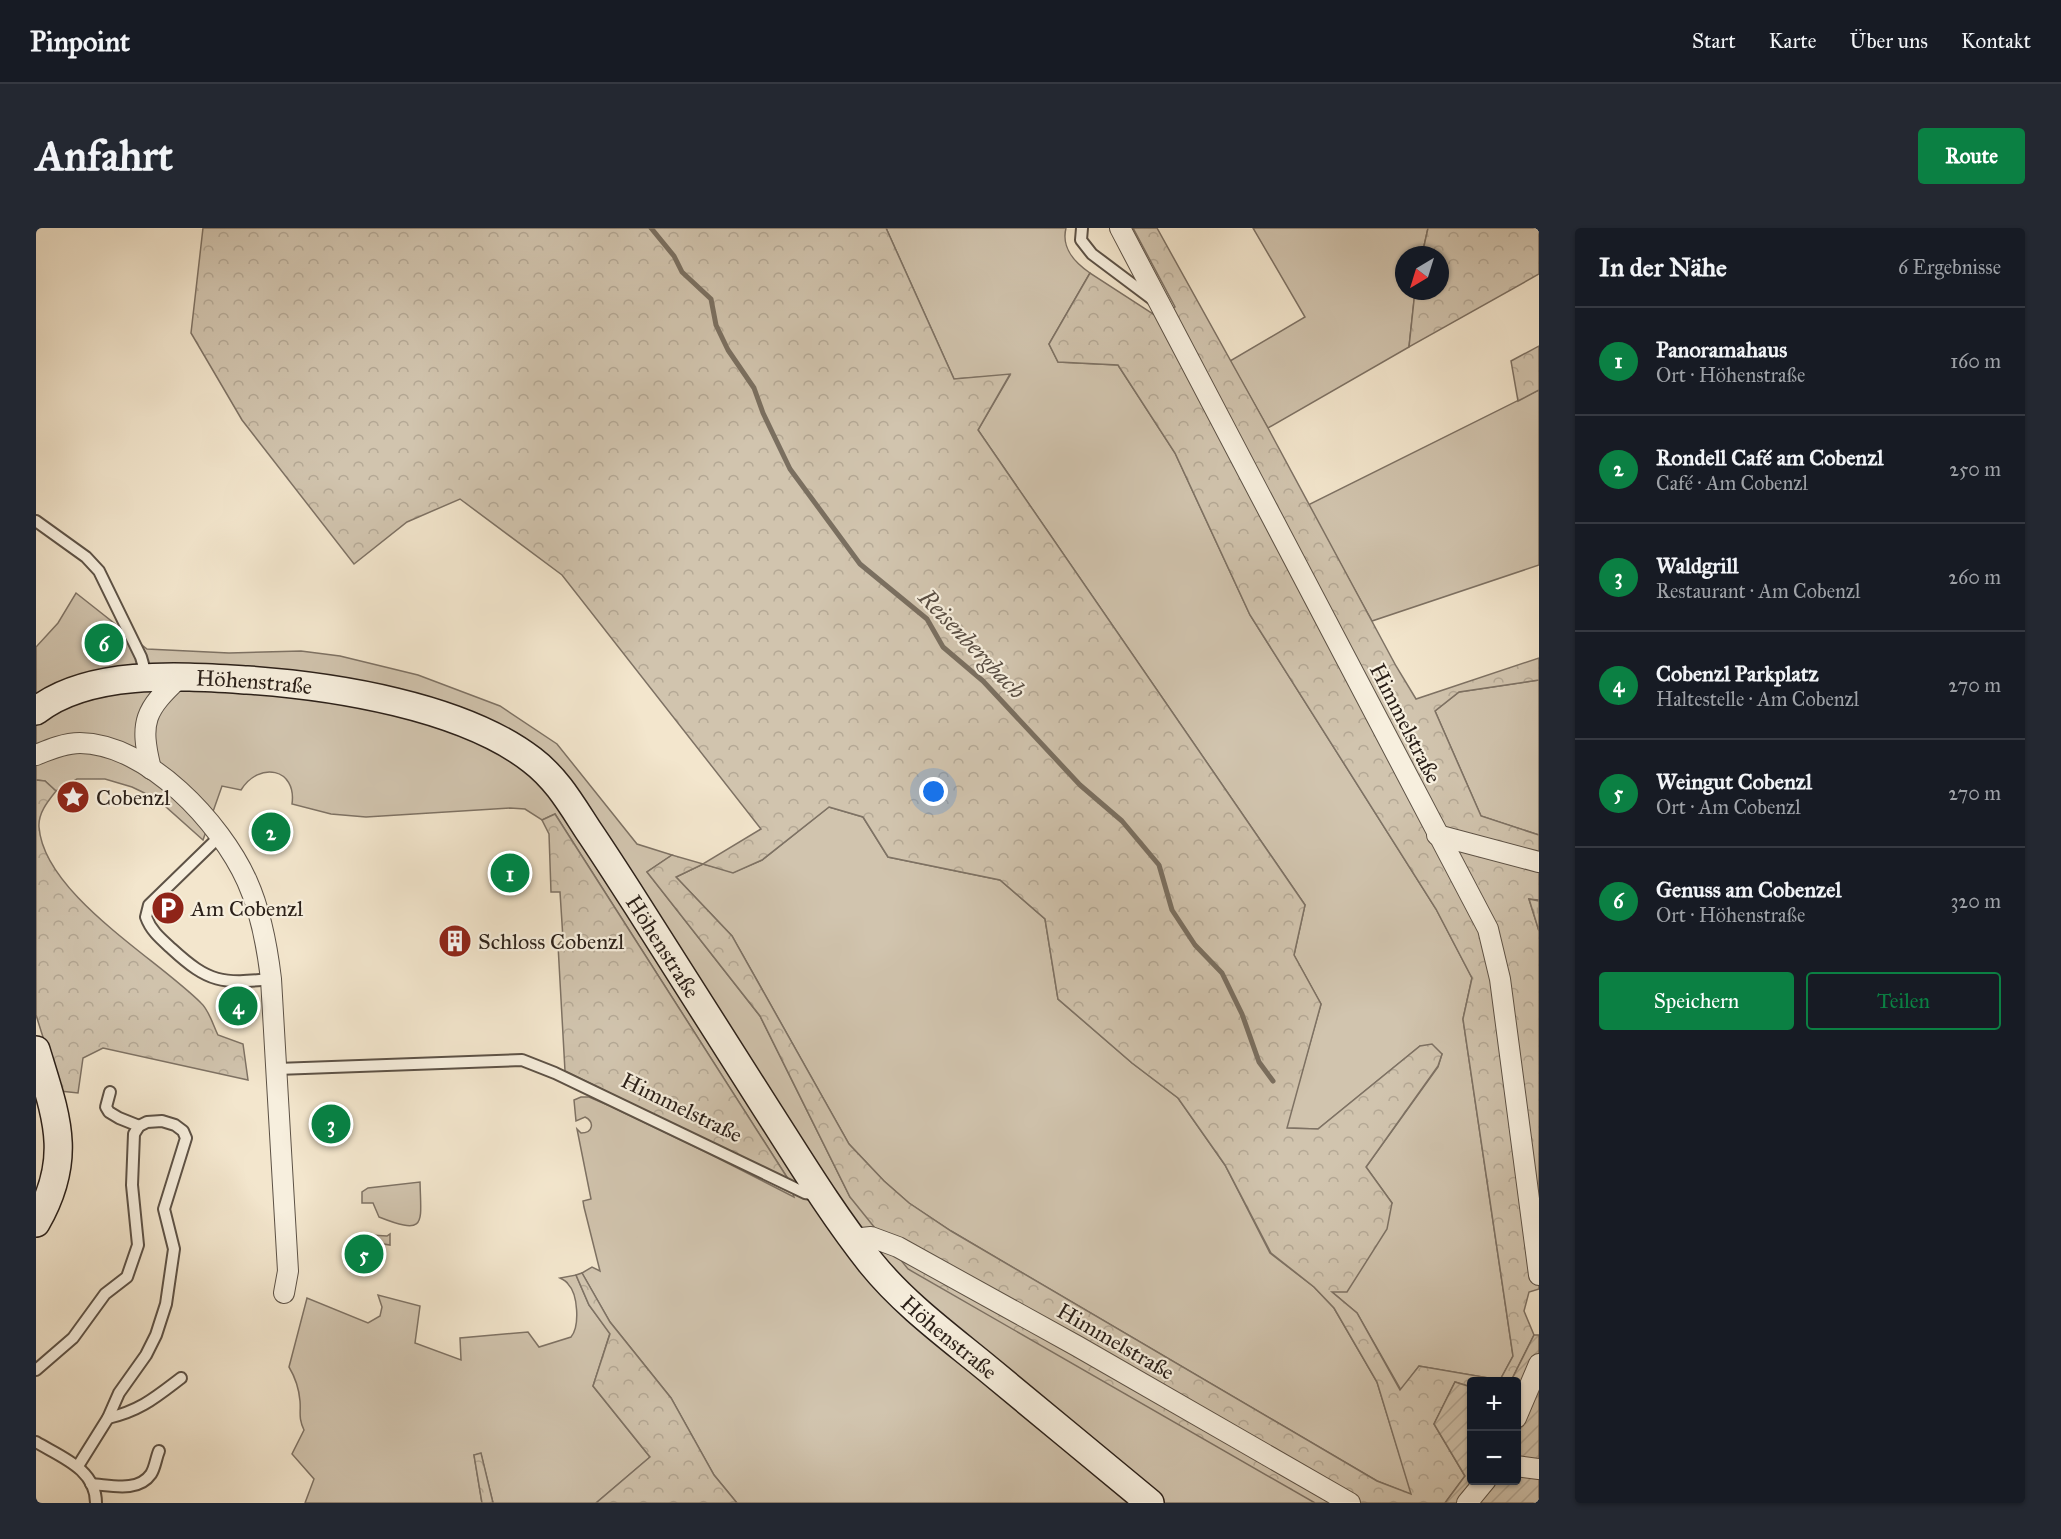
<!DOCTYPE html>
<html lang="de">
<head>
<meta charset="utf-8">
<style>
  body { margin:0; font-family:"IM FELL Great Primer",serif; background:#242831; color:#f1f3f6 }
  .controls { position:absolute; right:18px; bottom:18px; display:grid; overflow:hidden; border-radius:6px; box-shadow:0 2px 4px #0004 }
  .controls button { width:54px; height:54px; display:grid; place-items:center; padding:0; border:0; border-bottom:2px solid #363941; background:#171b24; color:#f1f3f6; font:30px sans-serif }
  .compass { position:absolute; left:1359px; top:18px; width:54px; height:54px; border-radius:50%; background:#171b24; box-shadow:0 2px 4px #0004; rotate:218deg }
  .you { position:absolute; left:898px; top:564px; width:21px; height:21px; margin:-15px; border:4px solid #fff; border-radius:50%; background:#1a73e8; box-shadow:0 0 0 9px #1a73e833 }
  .badge { display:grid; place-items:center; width:39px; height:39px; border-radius:50%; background:#0b8043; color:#fff; font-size:20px; font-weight:700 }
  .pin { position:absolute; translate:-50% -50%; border:3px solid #fff; box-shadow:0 2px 6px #0006 }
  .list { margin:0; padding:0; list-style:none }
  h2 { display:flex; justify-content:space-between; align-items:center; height:78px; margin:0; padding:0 24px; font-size:26px }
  h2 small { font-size:20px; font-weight:400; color:#9ea1a6 }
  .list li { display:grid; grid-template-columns:39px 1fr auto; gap:18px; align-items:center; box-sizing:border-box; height:108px; padding:0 24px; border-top:2px solid #363941 }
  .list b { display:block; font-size:22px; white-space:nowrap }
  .list p { margin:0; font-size:20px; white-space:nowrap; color:#9ea1a6 }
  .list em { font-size:20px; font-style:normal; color:#9ea1a6 }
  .actions { display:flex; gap:12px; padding:18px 24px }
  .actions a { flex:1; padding:14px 0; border:2px solid #0b8043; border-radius:6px; text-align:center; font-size:21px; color:#0b8043 }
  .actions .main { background:#0b8043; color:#fff }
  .map { position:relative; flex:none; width:1503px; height:1275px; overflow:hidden; border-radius:6px }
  header { display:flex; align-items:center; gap:36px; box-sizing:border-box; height:84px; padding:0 30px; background:#171b24; border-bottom:2px solid #363941 }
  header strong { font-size:28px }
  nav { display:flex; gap:33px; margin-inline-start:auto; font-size:21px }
  .intro { display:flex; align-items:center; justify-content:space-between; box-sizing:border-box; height:144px; padding:0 36px }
  h1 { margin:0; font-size:42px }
  .button { padding:15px 27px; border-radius:6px; background:#0b8043; color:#fff; font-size:21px; font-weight:700 }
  main { display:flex; gap:36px; padding:0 36px }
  aside { flex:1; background:#171b24; border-radius:6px; box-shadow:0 2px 4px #0004 }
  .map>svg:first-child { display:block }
  .grass { fill:#d1c4ae; stroke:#7e7264; stroke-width:1.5 }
  .forest { fill:url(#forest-crowns); stroke:#7e7264; stroke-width:1.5; fill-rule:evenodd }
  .park { fill:url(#park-tufts); stroke:#7e7264; stroke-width:1.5 }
  .garden { fill:url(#garden-furrows); stroke:#7e7264; stroke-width:1.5 }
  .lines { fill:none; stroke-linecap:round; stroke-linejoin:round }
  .stream { stroke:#7a6f60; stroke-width:5 }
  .lane-casing { stroke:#5d5246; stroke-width:14 }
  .street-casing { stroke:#5d5246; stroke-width:22 }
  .secondary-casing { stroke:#2b2019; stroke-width:30 }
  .lane { stroke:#f7efde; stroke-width:10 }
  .street { stroke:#f7efde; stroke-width:20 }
  .secondary { stroke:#f7efde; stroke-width:27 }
  .labels { text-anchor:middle; stroke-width:4.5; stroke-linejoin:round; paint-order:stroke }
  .street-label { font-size:22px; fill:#2b2019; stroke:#f7efde }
  .poi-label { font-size:22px; fill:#2b2019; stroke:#f7efde; text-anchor:start }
  .water-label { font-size:24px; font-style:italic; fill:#594e43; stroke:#f7efde }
</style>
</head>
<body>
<header>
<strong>Pinpoint</strong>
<nav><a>Start</a><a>Karte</a><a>Über uns</a><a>Kontakt</a></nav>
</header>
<div class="intro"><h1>Anfahrt</h1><a class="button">Route</a></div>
<main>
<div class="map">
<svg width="1503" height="1275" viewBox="0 0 1503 1275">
  <defs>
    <pattern id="forest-crowns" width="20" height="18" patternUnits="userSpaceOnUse" patternTransform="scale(1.5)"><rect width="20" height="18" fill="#d1c4ae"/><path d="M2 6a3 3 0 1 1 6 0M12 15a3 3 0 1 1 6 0" fill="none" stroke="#b4a895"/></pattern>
    <pattern id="park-tufts" width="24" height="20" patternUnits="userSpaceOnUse" patternTransform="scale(1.5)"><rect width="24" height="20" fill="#d1c4ae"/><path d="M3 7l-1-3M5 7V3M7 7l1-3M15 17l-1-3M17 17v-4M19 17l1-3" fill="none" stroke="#b4a895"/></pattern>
    <pattern id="garden-furrows" width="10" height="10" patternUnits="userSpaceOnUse" patternTransform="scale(1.5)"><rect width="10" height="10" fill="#d1c4ae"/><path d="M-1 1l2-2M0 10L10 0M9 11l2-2" fill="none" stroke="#b4a895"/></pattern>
  </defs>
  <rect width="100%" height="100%" fill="#f3e6cd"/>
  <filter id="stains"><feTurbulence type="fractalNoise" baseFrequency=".00333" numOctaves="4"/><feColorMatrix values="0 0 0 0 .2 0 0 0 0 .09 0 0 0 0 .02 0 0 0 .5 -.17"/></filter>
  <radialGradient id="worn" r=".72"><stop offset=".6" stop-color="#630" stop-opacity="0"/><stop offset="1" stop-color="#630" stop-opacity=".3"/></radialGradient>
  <g class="grass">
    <path d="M850,0H1030C1025,20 1038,34 1054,45L1013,116L1022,134L1082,137L1139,225L1214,387L1400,681L1436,750L1427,791L1477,1128L1464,1152L1383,1138L1365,1162L1321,1085L1295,1063L1356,975L1330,939L1402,839L1406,826L1384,818L1282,901L1250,900L1285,776L1258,727L1269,677L942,202L974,147L918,151Z"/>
    <polygon points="1217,0 1392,0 1386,27 1368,27 1368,63 1379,63 1373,119 1232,200 1194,133 1269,89"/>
    <polygon points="1503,162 1503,337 1336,393 1272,277"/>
    <path d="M40,365L111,421L193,425L265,423L304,428L382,447L464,478L521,516L601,616L636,627L611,644L724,788L814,969L1284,1275H701L678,1247L635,1170L574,1094L546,1045L556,1039L564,1043L548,979L547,973L555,971L541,901L545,905C557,905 559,894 549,889L540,893L538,872L545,869H553L574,878L670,924L758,969L754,954L519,586L506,592L489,581L474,580L330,589L295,586L256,576C261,540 223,533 205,562L186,558L167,612L121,571L96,559L69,551H41L20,563L9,553L0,552V419L22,395Z"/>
    <polygon points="1503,452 1503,607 1445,588 1399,483 1423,464"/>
    <polygon points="793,579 827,589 852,629 964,652 1009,691 1022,771 1096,835 1142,870 1189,937 1234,1025 1278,1059 1298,1080 1341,1154 1376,1267 1341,1253 915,1003 873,975 848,953 813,916 696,708 640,649 667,636 698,644 726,632"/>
    <path d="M384,954C385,996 391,1008 343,989L337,975H326V964L332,960Z"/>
    <polygon points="354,1006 354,1017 335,1014 335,1007 351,1008"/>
    <path d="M540,1047L553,1077L574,1105L557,1158L614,1229L560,1275H457L445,1226L438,1227L446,1275H269L278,1251L256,1226L268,1202C262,1189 265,1185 264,1173C263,1161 259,1149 253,1139L271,1070L332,1095L344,1088L346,1079L342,1067L384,1078L379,1115L425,1132L424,1110L492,1104L503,1119L535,1109C544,1098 542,1066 532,1056C531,1054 526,1051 524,1050Z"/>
  </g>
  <g class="forest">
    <path d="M167,0H850L918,151L974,146L942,202L1269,677L1258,727L1285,776L1251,900L1282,901L1384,818L1396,816L1406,826L1402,838L1330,939L1356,975L1351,1001L1311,1064H1296L1321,1085L1364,1162L1383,1138L1464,1152L1477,1128L1427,791L1436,750L1400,681L1214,387L1139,225L1082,137L1022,134L1013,116L1054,45L1120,88L1139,79L1097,0H1121L1232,200L1360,438L1380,471L1503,430V452L1423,464L1399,483L1445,588L1503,607V672L1493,671L1503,703V1061L1493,1064L1488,1083L1498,1107L1475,1153L1436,1154L1435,1159L1419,1154L1398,1196L1429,1248L1409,1275H1279L872,1041L814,969L724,788L611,644L636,627L667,636L725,601L526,347L424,271L371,294L318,336L206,192L155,105ZM793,579L827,589L852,629L964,652L1009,691L1022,771L1096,835L1142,870L1189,937L1235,1025L1278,1059L1298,1080L1341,1154L1375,1266L1341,1253L915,1003L873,975L848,953L813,916L696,708L640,649L667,636L697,645L726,632Z"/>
    <polygon points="1392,0 1503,0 1503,46 1373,119 1379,63 1404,63 1404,27 1386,27"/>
    <polygon points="1503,118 1503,162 1482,173 1475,133"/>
    <path d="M0,552L9,553L20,563C12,573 2,585 3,599C8,666 120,730 165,775C173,782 177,797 182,807L207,816L212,852L67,820L47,830L42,865L24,863L0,787Z"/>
    <polygon points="519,586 754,954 529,843 522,717 527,711 524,664 515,664 513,606 506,592"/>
    <polygon points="546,1045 574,1094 635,1170 678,1247 701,1275 560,1275 614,1229 557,1158 574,1106 553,1077 540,1047"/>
    <polygon points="445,1225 457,1275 446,1275 438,1227"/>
  </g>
  <polygon class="park" points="1493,671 1503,673 1503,703"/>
  <polygon class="garden" points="1498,1107 1503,1107 1503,1275 1409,1275 1429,1248 1398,1196 1419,1154 1435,1159 1436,1252 1480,1252 1480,1154 1475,1153"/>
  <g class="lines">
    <polyline class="stream" points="615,0 638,28 646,44 675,71 680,97 692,122 718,160 727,185 754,241 824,336 891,391 907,419 947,453 1044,557 1086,593 1123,637 1136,682 1159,717 1186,745 1206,786 1223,834 1237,853"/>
    <g class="lane-casing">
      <g id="lane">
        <polyline points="1046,0 1045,12 1056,26 1116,71"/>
        <polyline points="0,293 50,329 63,343 105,429 111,450"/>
        <path d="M184,608L113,677L110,689C115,703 125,711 136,721C173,755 186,756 235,751"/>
        <polyline points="241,841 486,832 519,845 769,965 782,967"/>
        <polyline points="74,864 70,879 73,884 83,890 103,898"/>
        <polyline points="0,1142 37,1110 69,1066 91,1049 102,1017 96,957 98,906 103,898 111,894 126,893 139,897 147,903 150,910 128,981 138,1021 130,1076 120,1107 110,1127 83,1165 72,1190 42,1238"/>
        <path d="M72,1190C104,1183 120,1169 145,1150"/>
        <path d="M0,1214C25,1229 60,1241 60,1275"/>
        <path d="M55,1256C74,1257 102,1265 115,1246C119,1240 120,1230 123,1223"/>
      </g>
    </g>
    <g class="street-casing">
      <g id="street">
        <polyline points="1084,0 1452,701 1464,751 1503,1047"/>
        <path d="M0,527C14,521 29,515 44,515C112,516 185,595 211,653C225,684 231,717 235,751L252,1043L248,1065"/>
        <path d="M115,541C103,493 109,482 144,449"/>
        <polyline points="1401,607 1503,634"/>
        <polyline points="816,1011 835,1009 862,1019 1041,1118 1314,1275"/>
        <polyline points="1480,1190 1503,1136"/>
        <polyline points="1480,1238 1503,1241"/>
        <polyline points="1431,1275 1450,1252"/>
      </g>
    </g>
    <g class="secondary-casing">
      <g id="secondary">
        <path id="s1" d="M0,483C53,441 146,448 211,452C298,458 426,478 496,532C521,551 535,576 552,602C569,627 585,652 601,677C644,745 687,812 730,880C764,933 796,986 835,1035C868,1076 912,1108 952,1141C1006,1186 1060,1230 1114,1275"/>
        <path d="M0,822C20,888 38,929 0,995"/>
      </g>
    </g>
    <use href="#lane" class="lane"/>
    <use href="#street" class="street"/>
    <use href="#secondary" class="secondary"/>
  </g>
  <defs>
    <g id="sight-disc" transform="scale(1.725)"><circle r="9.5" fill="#8f2418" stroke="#f7efde"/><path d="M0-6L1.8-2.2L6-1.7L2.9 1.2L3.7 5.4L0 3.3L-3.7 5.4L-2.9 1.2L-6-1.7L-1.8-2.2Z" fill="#fff"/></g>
    <g id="parking-disc" transform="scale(1.725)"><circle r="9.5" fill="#8f2418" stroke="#f7efde"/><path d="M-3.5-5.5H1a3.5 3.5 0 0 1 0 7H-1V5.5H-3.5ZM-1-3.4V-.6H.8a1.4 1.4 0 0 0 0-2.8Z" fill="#fff"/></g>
    <g id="building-disc" transform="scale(1.725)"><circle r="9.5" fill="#8f2418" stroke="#f7efde"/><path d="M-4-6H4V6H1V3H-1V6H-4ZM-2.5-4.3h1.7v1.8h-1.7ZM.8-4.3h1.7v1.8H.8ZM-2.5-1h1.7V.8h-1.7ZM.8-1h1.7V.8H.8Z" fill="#fff"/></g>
  </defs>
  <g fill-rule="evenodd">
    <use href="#sight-disc" x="37" y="569"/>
    <use href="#parking-disc" x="132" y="680"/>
    <use href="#building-disc" x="419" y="713"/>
  </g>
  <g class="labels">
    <g class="street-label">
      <text dy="8" stroke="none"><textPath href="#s1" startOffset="225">Höhenstraße</textPath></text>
      <text transform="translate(1370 495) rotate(63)" y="8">Himmelstraße</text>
      <text dy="8" stroke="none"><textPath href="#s1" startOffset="746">Höhenstraße</textPath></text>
      <text transform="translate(646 879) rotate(26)" y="8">Himmelstraße</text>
      <text dy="8" stroke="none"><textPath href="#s1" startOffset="1233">Höhenstraße</textPath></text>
      <text transform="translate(1080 1113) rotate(30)" y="8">Himmelstraße</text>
    </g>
    <g class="poi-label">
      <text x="60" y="577">Cobenzl</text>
      <text x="155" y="688">Am Cobenzl</text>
      <text x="442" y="721">Schloss Cobenzl</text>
    </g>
    <g class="water-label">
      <text transform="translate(936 416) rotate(46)" y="8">Reisenbergbach</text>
    </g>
  </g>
  <rect width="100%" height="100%" filter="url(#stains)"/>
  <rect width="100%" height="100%" fill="url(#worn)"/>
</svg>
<div class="controls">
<button>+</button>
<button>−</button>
</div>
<svg class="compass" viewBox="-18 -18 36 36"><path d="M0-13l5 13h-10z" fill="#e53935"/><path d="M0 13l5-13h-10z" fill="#9ea1a6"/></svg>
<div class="you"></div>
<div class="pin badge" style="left:474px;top:645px">1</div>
<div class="pin badge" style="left:235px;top:604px">2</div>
<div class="pin badge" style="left:295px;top:896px">3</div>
<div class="pin badge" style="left:202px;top:778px">4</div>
<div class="pin badge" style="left:328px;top:1026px">5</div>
<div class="pin badge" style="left:68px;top:415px">6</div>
</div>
<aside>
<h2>In der Nähe<small>6 Ergebnisse</small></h2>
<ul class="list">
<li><span class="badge">1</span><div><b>Panoramahaus</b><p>Ort · Höhenstraße</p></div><em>160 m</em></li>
<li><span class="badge">2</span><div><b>Rondell Café am Cobenzl</b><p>Café · Am Cobenzl</p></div><em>250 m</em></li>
<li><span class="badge">3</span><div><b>Waldgrill</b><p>Restaurant · Am Cobenzl</p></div><em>260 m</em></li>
<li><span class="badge">4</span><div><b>Cobenzl Parkplatz</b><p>Haltestelle · Am Cobenzl</p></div><em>270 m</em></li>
<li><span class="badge">5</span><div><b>Weingut Cobenzl</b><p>Ort · Am Cobenzl</p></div><em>270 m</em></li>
<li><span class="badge">6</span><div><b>Genuss am Cobenzel</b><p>Ort · Höhenstraße</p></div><em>320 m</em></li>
</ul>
<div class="actions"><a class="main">Speichern</a><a>Teilen</a></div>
</aside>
</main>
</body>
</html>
